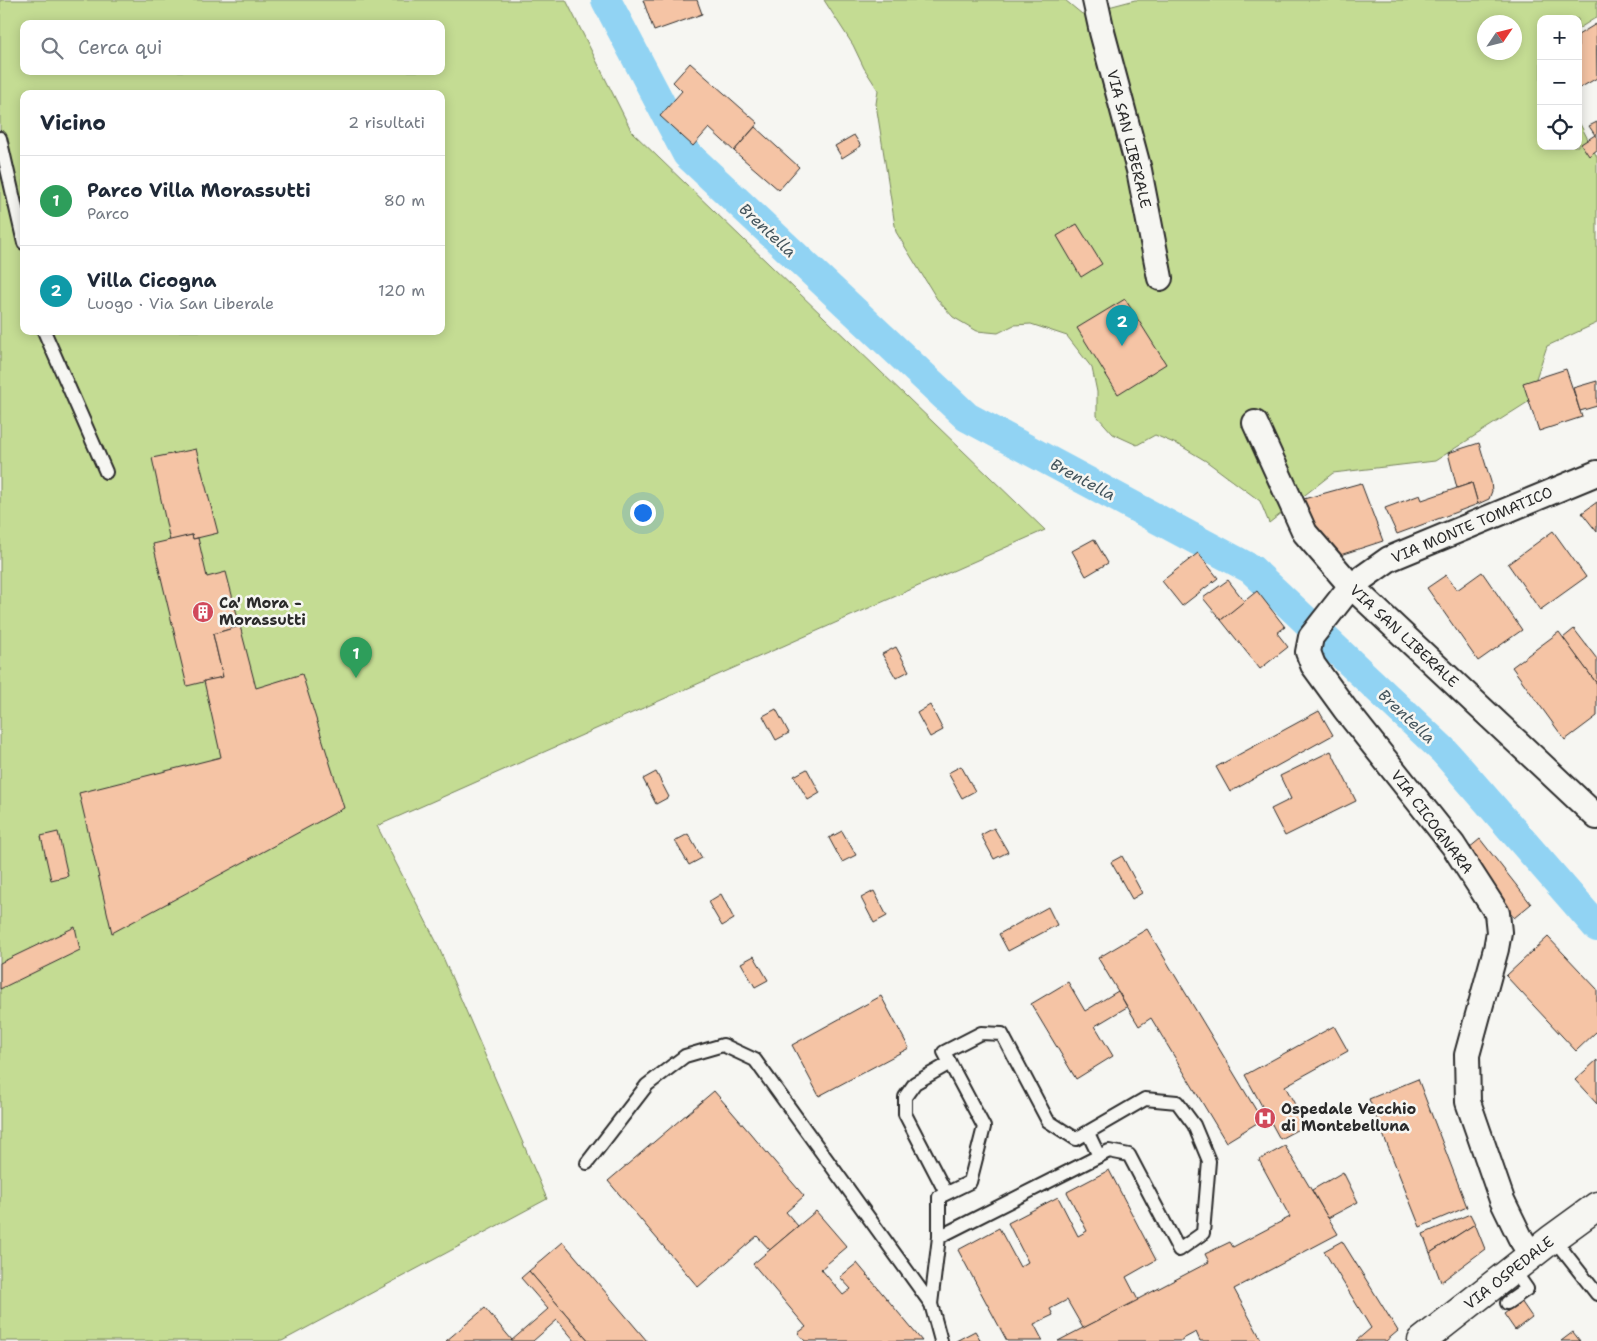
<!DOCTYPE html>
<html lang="it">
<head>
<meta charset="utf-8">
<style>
  body { margin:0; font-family:"Shantell Sans",sans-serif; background:#f6f6f7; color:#1f2937 }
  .controls { position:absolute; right:15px; top:15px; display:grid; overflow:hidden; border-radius:10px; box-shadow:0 2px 12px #0003 }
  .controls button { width:45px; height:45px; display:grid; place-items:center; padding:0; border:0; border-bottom:1px solid #e0e1e3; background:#fff; color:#1f2937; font:25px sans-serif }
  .compass { position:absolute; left:1477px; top:15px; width:45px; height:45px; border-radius:50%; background:#fff; box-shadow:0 2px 12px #0003; rotate:55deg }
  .you { position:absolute; left:642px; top:512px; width:18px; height:18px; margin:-12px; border:4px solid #fff; border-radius:50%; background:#1a73e8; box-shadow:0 0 0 8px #1a73e833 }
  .badge { display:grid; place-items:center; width:32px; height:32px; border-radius:50%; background:#0f766e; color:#fff; font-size:16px; font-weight:700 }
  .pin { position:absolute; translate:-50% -41px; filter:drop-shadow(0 1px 2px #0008) }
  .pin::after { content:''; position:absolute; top:26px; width:18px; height:15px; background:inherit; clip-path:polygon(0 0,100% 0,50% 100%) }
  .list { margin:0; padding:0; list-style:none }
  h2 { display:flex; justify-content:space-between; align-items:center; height:65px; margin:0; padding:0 20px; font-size:21px }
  h2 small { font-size:16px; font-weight:400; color:#747a83 }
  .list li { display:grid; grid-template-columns:32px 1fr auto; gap:15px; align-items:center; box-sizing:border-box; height:90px; padding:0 20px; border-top:1px solid #e0e1e3 }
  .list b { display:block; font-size:19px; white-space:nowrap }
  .list p { margin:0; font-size:16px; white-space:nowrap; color:#747a83 }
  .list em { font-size:16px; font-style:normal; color:#747a83 }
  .icon { flex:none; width:28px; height:28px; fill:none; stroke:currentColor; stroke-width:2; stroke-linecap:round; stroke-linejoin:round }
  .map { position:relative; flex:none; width:1597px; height:1341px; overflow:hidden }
  .search { position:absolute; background:#fff; box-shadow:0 2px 12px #0003; left:20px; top:20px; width:425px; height:55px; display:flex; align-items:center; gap:12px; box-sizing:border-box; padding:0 18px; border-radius:10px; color:#747a83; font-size:19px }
  .panel { position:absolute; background:#fff; box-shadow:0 2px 12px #0003; left:20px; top:90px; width:425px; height:245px; border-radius:10px }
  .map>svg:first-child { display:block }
  .green { fill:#c4dc93; stroke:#78845f; fill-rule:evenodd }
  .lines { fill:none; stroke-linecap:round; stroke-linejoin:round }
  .canal { stroke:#91d3f3; stroke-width:30 }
  .building { fill:#f5c4a5; stroke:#2b2b2b }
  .lane-casing { stroke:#2b2b2b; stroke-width:16 }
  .street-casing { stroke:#2b2b2b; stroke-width:28 }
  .secondary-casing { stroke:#2b2b2b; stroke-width:31 }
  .lane { stroke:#f6f6f2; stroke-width:12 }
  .street { stroke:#f6f6f2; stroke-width:24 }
  .secondary { stroke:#f6f6f2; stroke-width:28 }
  .labels { text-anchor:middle; stroke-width:5; stroke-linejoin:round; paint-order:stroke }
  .street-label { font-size:15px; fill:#2b2b2b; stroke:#f6f6f2 }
  .poi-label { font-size:15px; font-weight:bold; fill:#2b2b2b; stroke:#f6f6f2; text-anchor:start }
  .water-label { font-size:16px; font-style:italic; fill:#44555d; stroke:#f6f6f2 }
</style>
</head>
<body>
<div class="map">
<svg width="1597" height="1341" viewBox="0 0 1597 1341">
  <rect width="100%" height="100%" fill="#f6f6f2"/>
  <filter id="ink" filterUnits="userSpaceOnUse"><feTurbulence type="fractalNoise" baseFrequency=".02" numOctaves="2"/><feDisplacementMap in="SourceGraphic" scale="10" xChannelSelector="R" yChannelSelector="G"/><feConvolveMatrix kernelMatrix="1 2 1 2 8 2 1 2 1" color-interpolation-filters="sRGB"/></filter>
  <g filter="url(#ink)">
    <g class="green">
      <path d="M0,0H566L632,132L1045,530L377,826L436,941L547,1199L282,1341H0ZM24,24H441V71H24ZM24,94H441V331H24Z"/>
      <path d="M824,0H1065L1082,14L1135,0H1597V17L1578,29V19H1541V146H1578V120L1597,157V323L1547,346L1528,402L1435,461L1333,473L1269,523L1260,501L1206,461L1181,446L1155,435L1137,445L1113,434L1097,416V392L1092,368L1067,336L1031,324L1014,325L998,333L977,331L953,317L937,299L896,232L876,104L878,90L864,68L853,45ZM1484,22H1514V52H1484Z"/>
    </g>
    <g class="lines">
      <polyline class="canal" points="606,0 687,154 967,417 1251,569 1443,750 1597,927"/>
    </g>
    <g class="building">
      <polygon points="643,0 697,0 702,14 654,31"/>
      <polygon points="1596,24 1597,78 1578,89 1578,35"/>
      <polygon points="690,63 758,123 734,151 709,128 693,146 660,116 682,91 673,82"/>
      <polygon points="1597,122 1597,138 1589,126"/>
      <polygon points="755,127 799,167 779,190 734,151"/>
      <polygon points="854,135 861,146 842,158 835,146"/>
      <polygon points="1595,135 1597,138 1597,150 1589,156 1581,144"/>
      <polygon points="1077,224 1102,264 1081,277 1057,236"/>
      <polygon points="1125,299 1166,364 1118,394 1077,328"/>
      <polygon points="1566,369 1582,417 1539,431 1523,383"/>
      <polygon points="1597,381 1597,406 1580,411 1573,388"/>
      <polygon points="1479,443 1491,482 1492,491 1489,499 1478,504 1472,483 1457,488 1448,453"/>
      <polygon points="196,449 218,533 193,539 192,535 170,541 152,458"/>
      <polygon points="1361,483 1383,541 1331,558 1293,502"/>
      <polygon points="1472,483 1478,504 1397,534 1385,508 1420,495 1422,500"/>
      <polygon points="1597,502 1597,532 1582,513"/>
      <polygon points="1553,531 1586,577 1540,610 1508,564"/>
      <polygon points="192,535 193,539 198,538 207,577 226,572 240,626 213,634 223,677 187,686 153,544"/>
      <polygon points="1094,539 1108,563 1086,576 1072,551"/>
      <polygon points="1198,553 1218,578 1182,606 1162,581"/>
      <polygon points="1482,572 1522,630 1478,661 1427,588 1446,575 1457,590"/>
      <polygon points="1228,580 1245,602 1221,620 1203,598"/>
      <polygon points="1257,591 1285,627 1277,633 1288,647 1260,669 1221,620"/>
      <polygon points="240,626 256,688 302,674 344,808 112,933 79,793 221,757 204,681 223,677 213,634"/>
      <polygon points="1574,629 1597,659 1597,684 1563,638"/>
      <polygon points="1559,632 1597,684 1597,716 1565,740 1512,667"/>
      <polygon points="896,647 909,671 896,678 882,654"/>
      <polygon points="930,705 943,730 930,737 917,713"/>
      <polygon points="776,709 789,733 776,740 763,716"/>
      <polygon points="1319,711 1333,735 1230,792 1216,767"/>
      <polygon points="1331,751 1356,801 1285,836 1271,809 1291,799 1280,776"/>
      <polygon points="961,766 975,791 962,798 948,773"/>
      <polygon points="807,769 820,793 808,800 794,776"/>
      <polygon points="656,772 669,797 656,804 643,779"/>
      <polygon points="994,828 1008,852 994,859 981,835"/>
      <polygon points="842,831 856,855 842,862 829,838"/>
      <polygon points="58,832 68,876 51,880 41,836"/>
      <polygon points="688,834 702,858 689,865 675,841"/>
      <polygon points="1480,839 1531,904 1514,918 1463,853"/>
      <polygon points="1122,856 1142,893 1132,899 1111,862"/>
      <polygon points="874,891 887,916 874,923 861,898"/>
      <polygon points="721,894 734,919 722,926 708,902"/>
      <polygon points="1048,907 1057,925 1008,951 999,934"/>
      <polygon points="75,927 80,950 0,989 0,963"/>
      <polygon points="1147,929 1262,1120 1226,1142 1151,1018 1139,1026 1098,958"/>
      <polygon points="1548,937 1597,989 1597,1031 1576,1051 1506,976"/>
      <polygon points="754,956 768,980 755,987 741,963"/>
      <polygon points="1068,982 1085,1011 1118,991 1127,1007 1095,1026 1113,1056 1076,1079 1031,1004"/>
      <polygon points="881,996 909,1048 819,1096 792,1045"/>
      <polygon points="1334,1026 1348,1051 1285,1086 1306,1125 1280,1139 1245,1075"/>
      <polygon points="1597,1060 1597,1104 1575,1080"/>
      <polygon points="1418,1079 1467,1207 1420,1227 1369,1099"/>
      <polygon points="714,1091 804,1196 786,1212 798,1226 770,1250 757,1236 698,1287 608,1181"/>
      <polygon points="1285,1146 1338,1234 1234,1289 1262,1341 1200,1341 1196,1332 1183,1339 1183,1341 1058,1341 1209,1262 1205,1254 1230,1242 1233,1247 1290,1217 1259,1160"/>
      <polygon points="1109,1170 1156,1260 1126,1277 1138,1300 1083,1328 1067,1300 1050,1309 1053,1315 1034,1324 1043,1341 1007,1341 958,1250 999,1228 1020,1267 1028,1262 1008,1223 1058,1197 1078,1236 1087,1231 1067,1192"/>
      <polygon points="1343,1172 1358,1202 1328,1218 1312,1190"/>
      <polygon points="816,1211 847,1247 821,1269 843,1295 851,1289 840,1277 857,1263 922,1341 805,1341 798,1333 806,1327 753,1264"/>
      <polygon points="1470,1214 1475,1224 1430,1253 1423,1234"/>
      <polygon points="1475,1224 1485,1249 1441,1282 1430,1253"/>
      <polygon points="1342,1241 1398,1331 1386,1341 1356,1341 1371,1328 1324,1251"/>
      <polygon points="563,1242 647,1341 589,1341 529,1271"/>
      <polygon points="529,1271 589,1341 575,1341 557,1320 533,1341 511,1341 548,1309 521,1278"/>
      <polygon points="1521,1301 1532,1317 1515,1330 1504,1314"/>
      <polygon points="485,1308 512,1340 511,1341 446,1341"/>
      <polygon points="975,1331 981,1341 956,1341"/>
      <polygon points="1573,1332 1580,1341 1561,1341"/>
    </g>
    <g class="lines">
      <g class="lane-casing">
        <g id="lane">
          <polyline points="0,138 24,243"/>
          <polyline points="44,331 106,472"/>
          <polyline points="1088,1133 1099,1156"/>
          <polyline points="587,1163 647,1085 685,1056 723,1045 755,1060 931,1304 941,1341"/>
          <polyline points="946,1193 905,1114 905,1097 915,1083 950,1063"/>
          <polyline points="1553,1238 1597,1294"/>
          <polyline points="1507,1303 1527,1289 1513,1269"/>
          <polyline points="931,1304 939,1237 1109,1151 1129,1155 1179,1250 1203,1233 1209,1161 1194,1125 1177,1102 1145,1099 1076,1139 1048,1121 1002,1034 981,1033 944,1052 984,1127 970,1182 939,1197 939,1237"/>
        </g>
      </g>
      <g class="street-casing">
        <g id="street">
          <polyline points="1095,0 1102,32 1139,170 1160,278"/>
          <polyline points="1255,423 1305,533 1351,586 1597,817"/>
          <polyline points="1531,1255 1520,1237 1502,1200 1468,1102 1467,1055 1496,949 1499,932 1497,913 1453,845 1345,709 1313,665 1308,652 1311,637 1351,586 1389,559 1597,473"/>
        </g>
      </g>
      <g class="secondary-casing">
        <polyline id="secondary" points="1422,1341 1553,1238 1597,1206"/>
      </g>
      <use href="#lane" class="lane"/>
      <use href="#street" class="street"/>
      <use href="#secondary" class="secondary"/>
    </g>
  </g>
  <defs>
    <g id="building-disc" transform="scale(1.125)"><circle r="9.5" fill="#d1495b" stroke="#f6f6f2"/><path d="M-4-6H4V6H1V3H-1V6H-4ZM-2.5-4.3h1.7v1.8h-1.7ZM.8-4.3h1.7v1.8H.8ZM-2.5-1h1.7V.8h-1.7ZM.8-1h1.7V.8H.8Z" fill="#fff"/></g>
    <g id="hospital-disc" transform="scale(1.125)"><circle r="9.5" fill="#d1495b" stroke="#f6f6f2"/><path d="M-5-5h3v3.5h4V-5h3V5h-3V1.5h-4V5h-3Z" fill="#fff"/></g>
  </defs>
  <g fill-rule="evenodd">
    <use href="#building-disc" x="203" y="612"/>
    <use href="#hospital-disc" x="1265" y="1118"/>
  </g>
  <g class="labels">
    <g class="street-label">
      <text transform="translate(1129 139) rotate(76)" y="5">VIA SAN LIBERALE</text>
      <text transform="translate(1472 525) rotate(-23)" y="5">VIA MONTE TOMATICO</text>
      <text transform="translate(1404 636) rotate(43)" y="5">VIA SAN LIBERALE</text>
      <text transform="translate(1432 822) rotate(53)" y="5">VIA CICOGNARA</text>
      <text transform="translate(1509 1273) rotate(-38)" y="5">VIA OSPEDALE</text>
    </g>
    <g class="poi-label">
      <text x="219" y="608">Ca' Mora -<tspan x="219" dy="17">Morassutti</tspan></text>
      <text x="1281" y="1114">Ospedale Vecchio<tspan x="1281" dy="17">di Montebelluna</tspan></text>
    </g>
    <g class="water-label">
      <text transform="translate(768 230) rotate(43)" y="6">Brentella</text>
      <text transform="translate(1083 479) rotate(28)" y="6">Brentella</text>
      <text transform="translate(1407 716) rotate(43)" y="6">Brentella</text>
    </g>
  </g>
</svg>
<div class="controls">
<button>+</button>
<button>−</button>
<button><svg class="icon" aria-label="locate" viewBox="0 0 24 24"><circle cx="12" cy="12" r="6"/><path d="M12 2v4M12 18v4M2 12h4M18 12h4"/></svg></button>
</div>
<svg class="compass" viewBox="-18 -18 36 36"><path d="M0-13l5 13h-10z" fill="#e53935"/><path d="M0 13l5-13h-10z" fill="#747a83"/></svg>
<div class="you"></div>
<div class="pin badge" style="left:356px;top:678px;background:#2e9e5b">1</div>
<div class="pin badge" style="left:1122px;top:346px;background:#0f9aa8">2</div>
<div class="search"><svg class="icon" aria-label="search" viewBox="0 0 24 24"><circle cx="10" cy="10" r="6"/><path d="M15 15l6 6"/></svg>Cerca qui</div>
<section class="panel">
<h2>Vicino<small>2 risultati</small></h2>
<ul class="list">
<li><span class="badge" style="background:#2e9e5b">1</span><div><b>Parco Villa Morassutti</b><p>Parco</p></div><em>80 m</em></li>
<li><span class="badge" style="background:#0f9aa8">2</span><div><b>Villa Cicogna</b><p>Luogo · Via San Liberale</p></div><em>120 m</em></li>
</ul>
</section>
</div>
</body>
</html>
